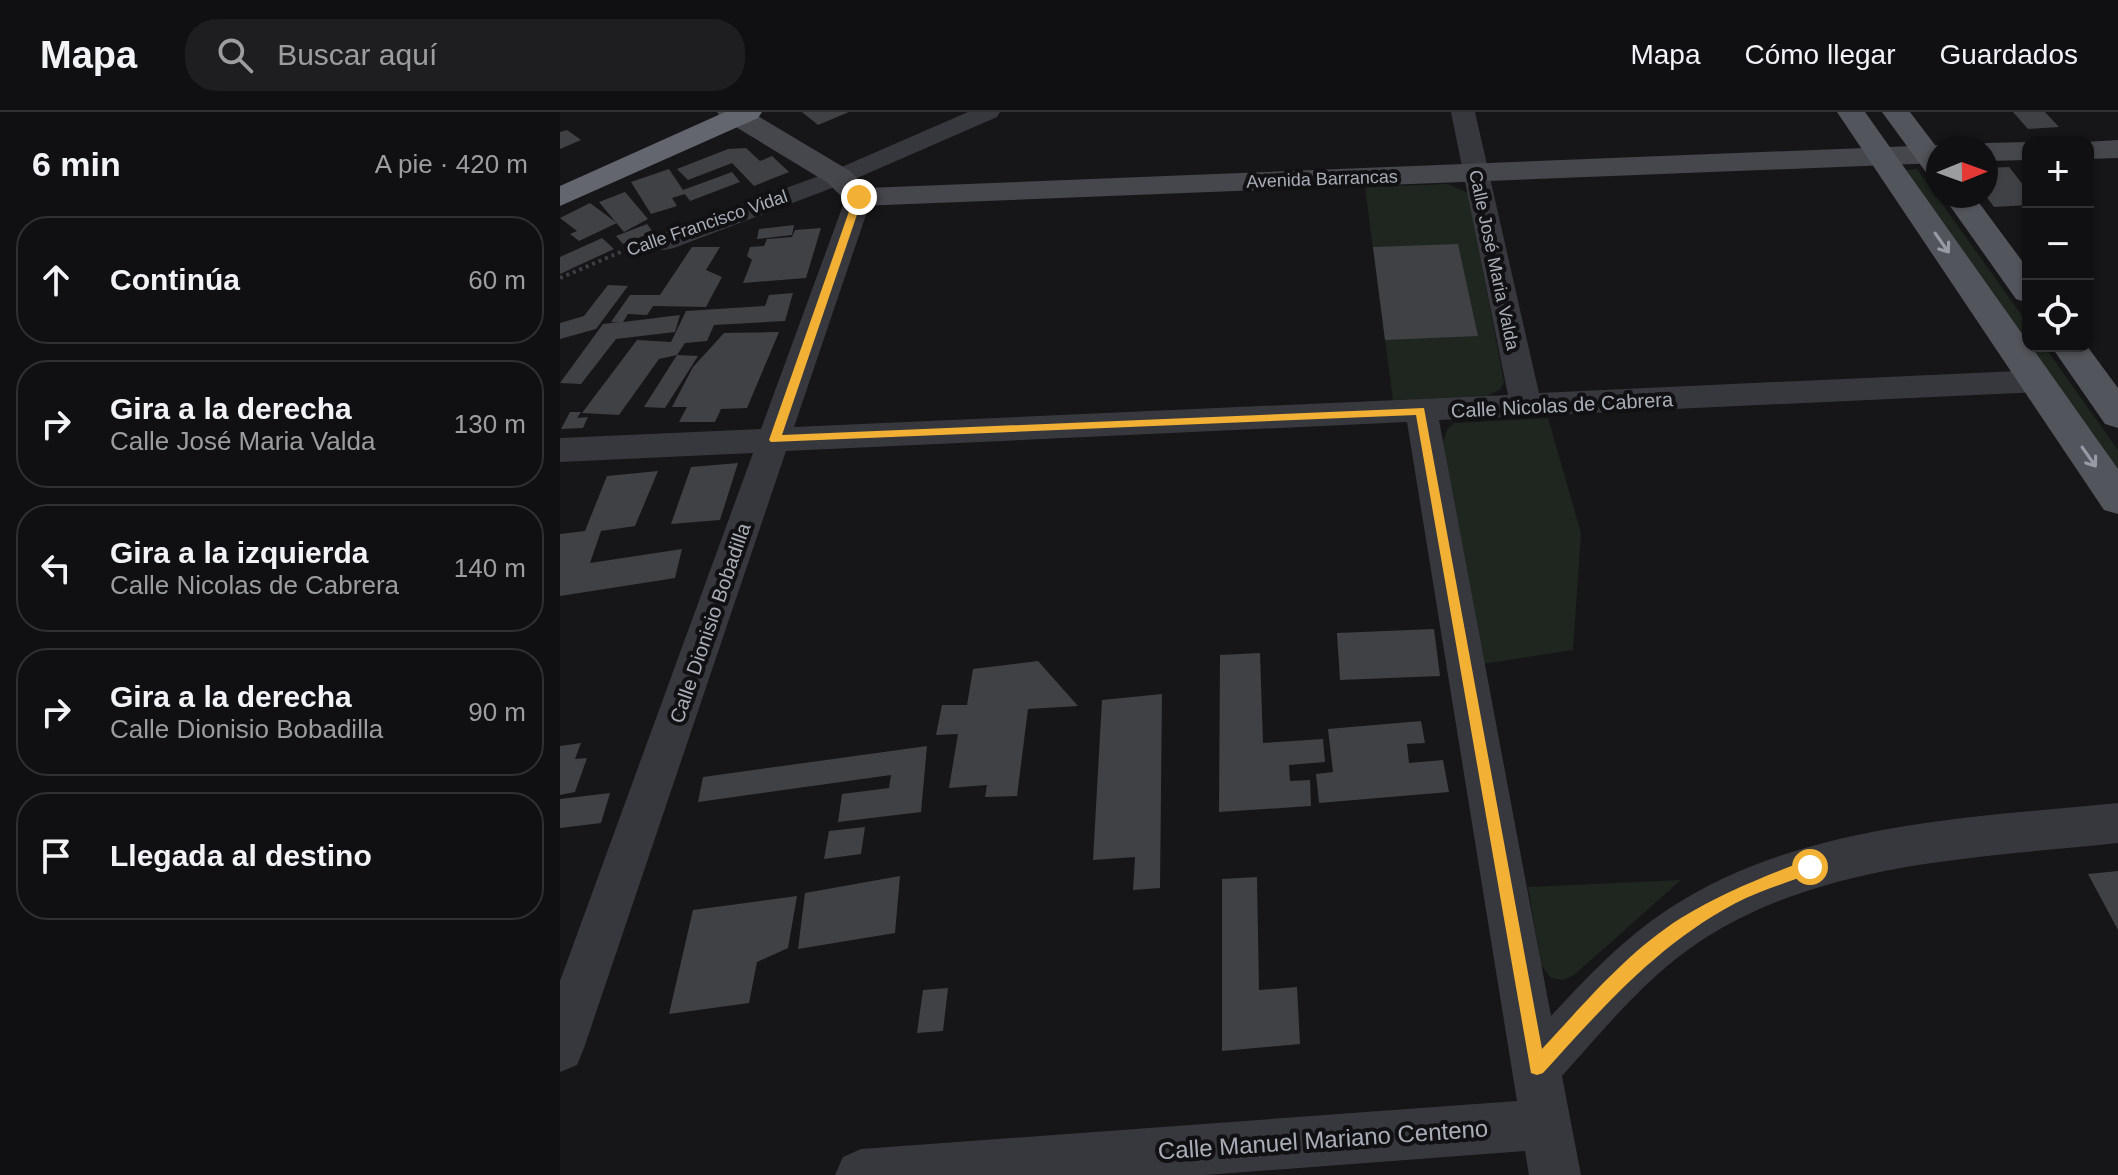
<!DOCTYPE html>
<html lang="es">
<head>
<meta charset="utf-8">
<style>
  body { margin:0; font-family:Helvetica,sans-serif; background:#1e1e20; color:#f1f3f6 }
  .controls { position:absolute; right:24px; top:24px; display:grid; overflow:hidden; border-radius:16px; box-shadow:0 2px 6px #0004 }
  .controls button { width:72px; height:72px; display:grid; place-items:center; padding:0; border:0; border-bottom:2px solid #303032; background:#101012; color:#f1f3f6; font:40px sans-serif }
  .compass { position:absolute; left:1366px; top:24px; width:72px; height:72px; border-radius:50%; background:#101012; box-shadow:0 2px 6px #0004; rotate:89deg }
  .stop { position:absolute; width:24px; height:24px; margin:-18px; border:6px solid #f2b134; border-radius:50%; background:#fff }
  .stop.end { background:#f2b134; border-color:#fff; box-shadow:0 2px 8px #0008 }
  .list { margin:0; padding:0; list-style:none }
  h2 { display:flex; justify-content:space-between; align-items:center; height:104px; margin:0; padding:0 32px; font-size:34px }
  h2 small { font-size:26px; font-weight:400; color:#9c9d9f }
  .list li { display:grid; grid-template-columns:52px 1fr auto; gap:24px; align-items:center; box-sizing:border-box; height:128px; margin:0 16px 16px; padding:0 16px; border:2px solid #303032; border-radius:32px }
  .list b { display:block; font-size:30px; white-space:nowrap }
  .list p { margin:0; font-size:26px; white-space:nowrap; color:#9c9d9f }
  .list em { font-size:26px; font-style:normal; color:#9c9d9f }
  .icon { flex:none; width:44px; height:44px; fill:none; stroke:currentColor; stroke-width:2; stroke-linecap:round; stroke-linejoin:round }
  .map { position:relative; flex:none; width:1558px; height:1063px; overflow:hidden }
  header { display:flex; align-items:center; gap:48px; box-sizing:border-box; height:112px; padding:0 40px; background:#101012; border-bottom:2px solid #303032 }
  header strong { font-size:38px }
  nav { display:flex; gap:44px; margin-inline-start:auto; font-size:28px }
  .search { width:560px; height:72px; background:#1e1e20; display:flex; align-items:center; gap:20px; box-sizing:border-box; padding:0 28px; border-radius:32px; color:#9c9d9f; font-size:30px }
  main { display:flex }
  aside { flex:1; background:#101012 }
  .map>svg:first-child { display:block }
  .green { fill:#1e261f }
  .building { fill:#404145 }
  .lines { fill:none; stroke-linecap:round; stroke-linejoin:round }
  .path { stroke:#3d3f44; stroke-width:4; stroke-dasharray:3 4; stroke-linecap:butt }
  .street { fill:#37383d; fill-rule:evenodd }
  .secondary { fill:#45474d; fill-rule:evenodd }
  .primary { fill:#53555c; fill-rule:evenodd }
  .highway { fill:#63666e; fill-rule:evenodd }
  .oneway { stroke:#979ba6 }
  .route { fill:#f2b134 }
  .labels { text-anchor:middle; stroke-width:8; stroke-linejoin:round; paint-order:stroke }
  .far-street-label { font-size:18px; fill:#a8adb8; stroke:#111113 }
  .street-label { font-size:20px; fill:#a8adb8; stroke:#111113 }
  .near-street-label { font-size:24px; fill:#a8adb8; stroke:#111113 }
</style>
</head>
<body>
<header>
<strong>Mapa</strong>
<div class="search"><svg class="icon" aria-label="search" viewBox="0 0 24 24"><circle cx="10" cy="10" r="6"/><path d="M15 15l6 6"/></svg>Buscar aquí</div>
<nav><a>Mapa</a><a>Cómo llegar</a><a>Guardados</a></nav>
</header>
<main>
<aside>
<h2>6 min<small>A pie · 420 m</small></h2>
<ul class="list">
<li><svg class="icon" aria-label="ahead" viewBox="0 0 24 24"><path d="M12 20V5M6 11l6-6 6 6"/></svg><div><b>Continúa</b></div><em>60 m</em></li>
<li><svg class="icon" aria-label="right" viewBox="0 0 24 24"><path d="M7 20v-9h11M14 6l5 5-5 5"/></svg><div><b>Gira a la derecha</b><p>Calle José Maria Valda</p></div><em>130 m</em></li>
<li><svg class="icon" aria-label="left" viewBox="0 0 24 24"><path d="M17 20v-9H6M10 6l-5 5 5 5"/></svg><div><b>Gira a la izquierda</b><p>Calle Nicolas de Cabrera</p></div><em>140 m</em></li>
<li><svg class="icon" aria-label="right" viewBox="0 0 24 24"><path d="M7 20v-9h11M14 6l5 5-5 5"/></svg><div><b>Gira a la derecha</b><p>Calle Dionisio Bobadilla</p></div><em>90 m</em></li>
<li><svg class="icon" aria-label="arrive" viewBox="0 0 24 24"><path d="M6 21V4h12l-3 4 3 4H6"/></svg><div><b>Llegada al destino</b></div></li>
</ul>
</aside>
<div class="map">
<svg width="1558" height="1063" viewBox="0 0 1558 1063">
  <rect width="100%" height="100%" fill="#161618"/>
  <g class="green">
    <polygon points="1357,57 1468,212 1468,231 1346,58"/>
    <polygon points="888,72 908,81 944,270 941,277 927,284 833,288 805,75"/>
    <polygon points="1470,234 1484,234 1558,338 1558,358"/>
    <polygon points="988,306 1021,421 1013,538 922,552 883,330 887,318 894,311"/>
    <polygon points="1121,768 1014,863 1003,868 991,866 981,853 968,775"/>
  </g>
  <g class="building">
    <polygon points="242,0 289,0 258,13"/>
    <polygon points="1453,0 1485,0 1499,15 1468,17"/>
    <polygon points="7,18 21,28 0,37 0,20"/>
    <polygon points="186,36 200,49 212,44 229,60 194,74 172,51 128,68 117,57 168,37"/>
    <polygon points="1449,55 1468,79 1468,93 1434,95 1426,84 1426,56"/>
    <polygon points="109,57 123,78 172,60 180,70 130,89 125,82 112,86 117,94 91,102 71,70"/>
    <polygon points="65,80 88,107 64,120 39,90"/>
    <polygon points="30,91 57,111 19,129 10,122 17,119 0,106"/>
    <polygon points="87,112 93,120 63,132 56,124"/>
    <polygon points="234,113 232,123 197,127 199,117"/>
    <polygon points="261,116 246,166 183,171 192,148 187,144 190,135 204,134 207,127 232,125 235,118"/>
    <polygon points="42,126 54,137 0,162 0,145"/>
    <polygon points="898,132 918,224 825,228 813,135"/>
    <polygon points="132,135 160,135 146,158 162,165 146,195 93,194 87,203 68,202 63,210 120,203 115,220 56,227 21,272 0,271 43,212 59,210 51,210 70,183 100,183"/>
    <polygon points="48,173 68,174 36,217 0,227 0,211 24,204"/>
    <polygon points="233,181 225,209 154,213 147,229 125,231 117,243 99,247 59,303 22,301 77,228 111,230 126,199 205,194 209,183"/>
    <polygon points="219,220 187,296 161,297 155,310 119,310 127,295 112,295 133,255 164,221"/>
    <polygon points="117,243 138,244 105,296 84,295"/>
    <polygon points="10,300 21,300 17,306 28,305 23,316 1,317"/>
    <polygon points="178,351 160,408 111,412 131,355"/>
    <polygon points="98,359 75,414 41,419 30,451 122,437 115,466 0,484 0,422 25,419 47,364"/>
    <polygon points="874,517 880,564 780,568 777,521"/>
    <polygon points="700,541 703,631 763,627 765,650 729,653 730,669 750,668 751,694 659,700 660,543"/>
    <polygon points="478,549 518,594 468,597 457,684 425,685 427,673 389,676 398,622 376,623 382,593 407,593 413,557"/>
    <polygon points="602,582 600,776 573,778 575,745 533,748 542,588"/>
    <polygon points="861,609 865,631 847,632 849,651 883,648 889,680 759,691 756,662 773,660 768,617"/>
    <polygon points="21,631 15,647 27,646 15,680 0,683 0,634"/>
    <polygon points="367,634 361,700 278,710 282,682 329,676 331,663 138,690 143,665"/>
    <polygon points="50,681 41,711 0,716 0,687"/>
    <polygon points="305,715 301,742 264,747 269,719"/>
    <polygon points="1558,759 1558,818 1528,762"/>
    <polygon points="340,764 335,821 238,837 245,781"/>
    <polygon points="697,765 699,878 737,875 740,932 662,939 662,767"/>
    <polygon points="237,784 228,836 197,850 189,891 109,902 133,798"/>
    <polygon points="388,876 383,919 357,921 363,878"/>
  </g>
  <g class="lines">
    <polyline class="path" points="0,166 77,133"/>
    <g class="street">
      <polygon points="408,0 440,0 437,5 288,70 114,136 104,138 94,136 90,130 94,124 270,60"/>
      <path d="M891,0H915L979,281L1477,258L1488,261L1493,269L1488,277L1477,280L879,308L991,904C1027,865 1063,827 1107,798C1239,711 1406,706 1558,691V731C1418,746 1264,749 1142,828C1087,864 1045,916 1002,964L1021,1063H969L965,1039L645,1063H275L283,1045L301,1037L957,989L847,310L226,339L24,936L17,953L0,960V869L193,341L0,350V326L201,317L286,85L290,79H308L312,85L234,315L948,283Z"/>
    </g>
    <g class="secondary">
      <polygon points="157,0 191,0 290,59 307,76 1378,33 1388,36 1378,36 1378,51 299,94 288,91 268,71 161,6"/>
      <polygon points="1558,28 1558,46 1528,47 1528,30 1525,30"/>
      <polygon points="1468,30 1468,48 1426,49 1426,36 1414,36 1426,31"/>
    </g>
    <g class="primary">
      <polygon points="1277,0 1305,0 1468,230 1468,234 1471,234 1558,357 1558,402 1544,398"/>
      <polygon points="1322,0 1350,0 1378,37 1378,66 1368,63"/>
      <polygon points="1383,84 1414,84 1468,157 1468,191 1456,187"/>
      <polygon points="1491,234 1527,234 1558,276 1558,316 1545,312"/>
    </g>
    <polygon class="highway" points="165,0 202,0 198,6 0,94 0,74"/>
  </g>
  <defs><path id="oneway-shaft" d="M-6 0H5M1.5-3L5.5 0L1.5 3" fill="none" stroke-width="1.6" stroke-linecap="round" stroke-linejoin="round" transform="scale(2)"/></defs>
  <g class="oneway">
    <use href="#oneway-shaft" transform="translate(1382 131) rotate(55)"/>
    <use href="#oneway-shaft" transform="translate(1529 345) rotate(55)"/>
  </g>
  <path class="route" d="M299,82L303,85L222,323L864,296L982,937C1025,891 1067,840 1121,806C1162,781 1205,764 1250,747L1255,749V760C1232,769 1208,776 1186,786C1103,826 1044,894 983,961L977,963L971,961L856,303L211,330L209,328L294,85Z"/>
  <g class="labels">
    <g class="far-street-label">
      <text transform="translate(762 67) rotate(-2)" y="6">Avenida Barrancas</text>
      <text transform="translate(147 111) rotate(-19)" y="6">Calle Francisco Vidal</text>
      <text transform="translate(934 148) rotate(78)" y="6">Calle José Maria Valda</text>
    </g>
    <g class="street-label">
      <text transform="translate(1002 293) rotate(-3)" y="7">Calle Nicolas de Cabrera</text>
      <text transform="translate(150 511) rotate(-71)" y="7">Calle Dionisio Bobadilla</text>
    </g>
    <g class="near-street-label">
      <text transform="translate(763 1028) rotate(-4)" y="8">Calle Manuel Mariano Centeno</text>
    </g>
  </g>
</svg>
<div class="controls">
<button>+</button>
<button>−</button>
<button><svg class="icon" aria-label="locate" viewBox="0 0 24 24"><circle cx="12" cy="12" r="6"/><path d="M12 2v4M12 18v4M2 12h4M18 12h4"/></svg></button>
</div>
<svg class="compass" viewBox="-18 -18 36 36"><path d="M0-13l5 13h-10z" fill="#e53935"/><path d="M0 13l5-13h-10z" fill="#9c9d9f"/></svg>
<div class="stop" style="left:1250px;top:755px"></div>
<div class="stop end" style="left:299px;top:85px"></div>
</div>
</main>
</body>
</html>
